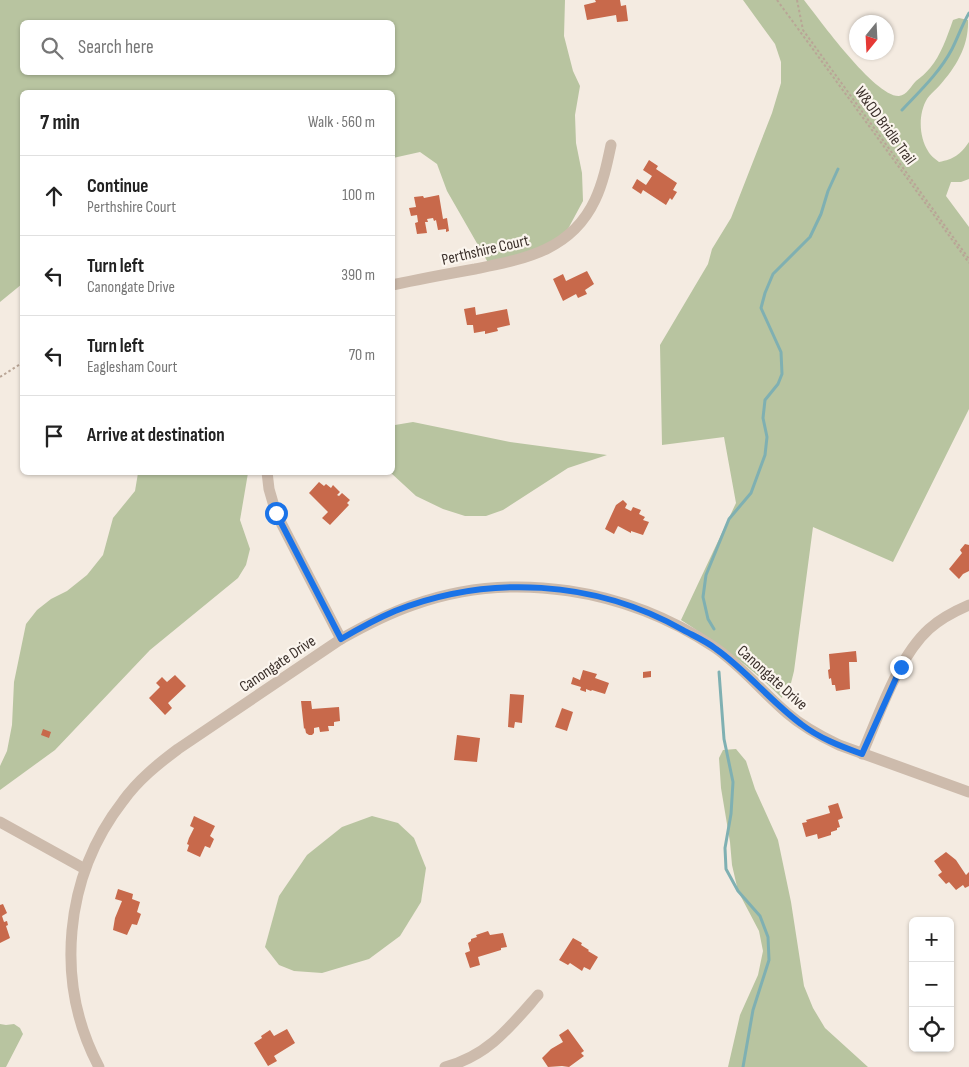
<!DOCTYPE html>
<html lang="en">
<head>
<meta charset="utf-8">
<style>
  body { margin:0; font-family:"Sofia Sans Condensed",sans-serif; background:#f2f2f2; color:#222 }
  .controls { position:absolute; right:15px; bottom:15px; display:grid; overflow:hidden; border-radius:8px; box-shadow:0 1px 4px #0004 }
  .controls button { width:45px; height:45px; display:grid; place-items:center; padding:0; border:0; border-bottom:1px solid #e0e0e0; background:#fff; color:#222; font:25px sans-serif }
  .compass { position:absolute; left:849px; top:15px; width:45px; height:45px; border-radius:50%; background:#fff; box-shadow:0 1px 4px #0004; rotate:198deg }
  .stop { position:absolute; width:15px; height:15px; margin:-11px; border:4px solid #1a73e8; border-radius:50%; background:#fff }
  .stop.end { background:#1a73e8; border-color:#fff; box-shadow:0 1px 5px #0008 }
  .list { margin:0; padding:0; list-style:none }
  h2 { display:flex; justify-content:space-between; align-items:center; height:65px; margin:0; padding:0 20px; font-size:21px }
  h2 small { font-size:16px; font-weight:400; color:#767676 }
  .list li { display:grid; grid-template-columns:32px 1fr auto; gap:15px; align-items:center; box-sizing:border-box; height:80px; padding:0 20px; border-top:1px solid #e0e0e0 }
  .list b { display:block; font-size:19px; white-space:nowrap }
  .list p { margin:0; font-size:16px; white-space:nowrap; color:#767676 }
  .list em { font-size:16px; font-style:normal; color:#767676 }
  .icon { flex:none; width:28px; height:28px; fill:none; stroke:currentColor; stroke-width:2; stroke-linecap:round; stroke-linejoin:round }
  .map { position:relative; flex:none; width:969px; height:1067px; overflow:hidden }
  .search { position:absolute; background:#fff; box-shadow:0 1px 4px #0004; left:20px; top:20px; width:375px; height:55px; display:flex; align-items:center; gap:12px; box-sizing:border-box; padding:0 18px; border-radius:8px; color:#767676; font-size:19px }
  .panel { position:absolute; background:#fff; box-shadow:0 1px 4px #0004; left:20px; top:90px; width:375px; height:385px; border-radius:8px }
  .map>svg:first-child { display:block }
  .green { fill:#b8c4a0; fill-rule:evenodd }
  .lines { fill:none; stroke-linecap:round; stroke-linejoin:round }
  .stream { stroke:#7fb0b2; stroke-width:3 }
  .building { fill:#c8694b }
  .path { stroke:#b9a596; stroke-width:2; stroke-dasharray:2.5 2.5; stroke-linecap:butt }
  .minor { stroke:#cdbbac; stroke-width:11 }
  .route { stroke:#1a73e8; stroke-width:6 }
  .labels { text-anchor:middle; stroke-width:4.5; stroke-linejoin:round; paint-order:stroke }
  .street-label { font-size:16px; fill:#3b302b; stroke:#fbf5ee }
</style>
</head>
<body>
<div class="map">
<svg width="969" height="1067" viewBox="0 0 969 1067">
  <rect width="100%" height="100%" fill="#f4ebe1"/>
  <g class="green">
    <path d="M0,0H565L564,36L573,71L580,86L575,115L576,143L582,173L583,201L562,240L490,266L447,191L437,164L420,152L393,158L392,92H22V284L0,302ZM22,22H392V72H22Z"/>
    <path d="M743,0H804C819,19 875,97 899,96C907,95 911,86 916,81C921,77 926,73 930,68C941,55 947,37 953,20L959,18L968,20C969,46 956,67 940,85C936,90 930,94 927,99C918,114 919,137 928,151C930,155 935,159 939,162C954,159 960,155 969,142V179L961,182H951L946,196L969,227V409L893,562L813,527L794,671L791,683L784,686L782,698C751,667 717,643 681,620L736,503L724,437L662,445L660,345L708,264L712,249L731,218L772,113L781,83V62L775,44Z"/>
    <polygon points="413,422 510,442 607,455 568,468 503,510 486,516 465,516 443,509 416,496 391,473 392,472 393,428 395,425"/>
    <polygon points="138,473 248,473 240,520 250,549 246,565 238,578 150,650 55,750 0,790 0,766 7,751 12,725 14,682 26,624 37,610 51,599 67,591 87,575 103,555 113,518 135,491"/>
    <polygon points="736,749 746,761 755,789 778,840 791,902 804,986 813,1008 825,1028 868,1067 728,1067 740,1015 758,975 763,951 759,931 738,891 732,865 730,842 721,788 719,758 723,750"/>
    <polygon points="372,816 398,823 414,838 426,868 421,902 400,936 369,959 322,973 294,971 279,965 265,947 279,896 307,855 342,827"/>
    <polygon points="0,1024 6,1025 14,1024 20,1028 23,1034 6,1067 0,1067"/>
  </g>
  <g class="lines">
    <g class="stream">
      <path d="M902,110C920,91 940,72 952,49C958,37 962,25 969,13"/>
      <polyline points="714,629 708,619 703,597 706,575 729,519 751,493 765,455 767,437 763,418 765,400 778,384 782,374 781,352 761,308 765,293 773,274 810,237 821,214 828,191 838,169"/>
      <polyline points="719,672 724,739 733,782 731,814 725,848 726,869 738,891 760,916 768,937 769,960 753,1010 743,1067"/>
    </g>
  </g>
  <g class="building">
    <polygon points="595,0 620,0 621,6 626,5 628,21 617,22 616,15 587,20 584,5 596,2"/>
    <polygon points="649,160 658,166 656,169 677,183 673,190 677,192 672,200 670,198 666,205 643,190 641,194 632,188 637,179 646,185 652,176 643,170"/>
    <polygon points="439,195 443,219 447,218 449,231 446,232 446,229 438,230 436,220 434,221 433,218 427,219 428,222 425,222 427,233 417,234 415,223 418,222 417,215 411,216 409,208 416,207 414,197 423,196 424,198"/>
    <polygon points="587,271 594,284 585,290 587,294 578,298 576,294 563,301 553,279 563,274 566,281"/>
    <polygon points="475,307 476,315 507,309 510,325 497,328 498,331 485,334 485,331 474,333 473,325 467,325 464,309"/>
    <polygon points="319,482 324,486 326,484 331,488 333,485 340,492 337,495 339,496 342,493 350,500 347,503 349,505 330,525 322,518 328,512 309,493"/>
    <polygon points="623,500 627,504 625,508 631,511 633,507 641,510 639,514 645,517 643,520 649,522 643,535 631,531 631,533 618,526 614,534 605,529 616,505"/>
    <polygon points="965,544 969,545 969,571 963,574 959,579 949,569 962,553 960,550"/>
    <polygon points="856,651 857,662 849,662 850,689 836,691 835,685 832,685 831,678 829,679 828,670 830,669 829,654"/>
    <polygon points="583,670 597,674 595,678 609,683 605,694 592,690 591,691 586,689 586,692 580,690 581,687 571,684 573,677 580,680"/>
    <polygon points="651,671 651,677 643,678 643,672"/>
    <polygon points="175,675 186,686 168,703 172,708 165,715 149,698 160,687 156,683 162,677 167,682"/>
    <polygon points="510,694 524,695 522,723 515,722 514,728 508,727"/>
    <polygon points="301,701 311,701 312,709 339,707 340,721 334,722 334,726 328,726 329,731 320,732 319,727 314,728 314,733 312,735 309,735 306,733 305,728 304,729"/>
    <polygon points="562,708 573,712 567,731 555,727"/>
    <polygon points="43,729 51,732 49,738 41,735"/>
    <polygon points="457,735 480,738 477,762 454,760"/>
    <polygon points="838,803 843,818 838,820 840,827 837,828 837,830 831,832 831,835 818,839 817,834 806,837 802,823 807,822 806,820 830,813 828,806"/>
    <polygon points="194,816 215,826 210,836 214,839 210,848 205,846 200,857 187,851 189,845 187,844 189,838 194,828 190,826"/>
    <polygon points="946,852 956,860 966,875 969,872 969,886 965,888 963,885 956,890 949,882 946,884 938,875 942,872 934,861"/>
    <polygon points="118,889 133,894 132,899 140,902 137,912 141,914 137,925 132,924 127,935 113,930 115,918 122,901 115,899"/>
    <polygon points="3,904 7,913 2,916 4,922 7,921 8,925 6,926 10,938 0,943 0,905"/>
    <polygon points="488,931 490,935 503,933 507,947 501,948 501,950 478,957 480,965 470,968 465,953 470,951 468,943 471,941 471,939 477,937 476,935"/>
    <polygon points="573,938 582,943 581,945 589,950 588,951 598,957 590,970 584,967 582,971 570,963 568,965 559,960"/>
    <polygon points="287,1029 295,1043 274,1056 277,1061 268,1066 254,1043 262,1038 261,1036 270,1030 274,1036"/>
    <polygon points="568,1029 584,1051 581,1053 584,1056 569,1067 562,1066 548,1067 542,1058 551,1049 563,1042 559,1035"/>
  </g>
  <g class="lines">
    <g class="path">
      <polyline points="777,0 969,263"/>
      <polyline points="797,0 803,30 969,259"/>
      <polyline points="0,377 22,363"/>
    </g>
    <g class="minor">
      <path d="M392,285C420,279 447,274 475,269C524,259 571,251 595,200C603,183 607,164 611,145"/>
      <polyline points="267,472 269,489 276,513 341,639"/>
      <path d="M862,754C879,715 898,657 929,629C941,618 955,611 969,605"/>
      <polyline points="0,822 85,869"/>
      <path d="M99,1067C54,982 64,877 123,801C138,780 158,764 178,749L341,639C364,626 387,614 413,605C513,569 627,589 714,647C742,666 762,692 787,713C803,727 820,736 839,745L969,792"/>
      <path d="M445,1067C488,1056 510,1027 538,995"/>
    </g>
  </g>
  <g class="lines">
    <path class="route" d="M276,513L341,639C358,629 376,619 395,611C489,574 595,580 683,630C694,636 706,641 716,649C747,671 770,701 801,724C819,738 840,746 862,754L901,667"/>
  </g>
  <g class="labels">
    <g class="street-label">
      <text transform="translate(886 125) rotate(54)" y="6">W&amp;OD Bridle Trail</text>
      <text transform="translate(485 249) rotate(-13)" y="6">Perthshire Court</text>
      <text transform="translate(277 663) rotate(-34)" y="6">Canongate Drive</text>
      <text transform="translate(773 677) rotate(42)" y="6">Canongate Drive</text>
    </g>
  </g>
</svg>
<div class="controls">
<button>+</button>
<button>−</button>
<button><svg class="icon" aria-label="locate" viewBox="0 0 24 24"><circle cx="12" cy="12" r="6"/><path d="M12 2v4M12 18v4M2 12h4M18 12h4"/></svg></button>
</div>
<svg class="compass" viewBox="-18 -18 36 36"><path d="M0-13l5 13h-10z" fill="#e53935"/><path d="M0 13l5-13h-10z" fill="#767676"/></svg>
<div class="stop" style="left:276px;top:513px"></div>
<div class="stop end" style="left:901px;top:667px"></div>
<div class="search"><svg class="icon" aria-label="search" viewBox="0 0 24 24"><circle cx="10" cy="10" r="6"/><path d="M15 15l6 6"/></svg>Search here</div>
<section class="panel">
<h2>7 min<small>Walk · 560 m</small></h2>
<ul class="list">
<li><svg class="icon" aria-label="ahead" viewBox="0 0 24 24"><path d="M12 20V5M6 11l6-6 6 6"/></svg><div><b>Continue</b><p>Perthshire Court</p></div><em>100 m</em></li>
<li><svg class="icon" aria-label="left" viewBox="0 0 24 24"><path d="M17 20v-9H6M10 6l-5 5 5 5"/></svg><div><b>Turn left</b><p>Canongate Drive</p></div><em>390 m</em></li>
<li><svg class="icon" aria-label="left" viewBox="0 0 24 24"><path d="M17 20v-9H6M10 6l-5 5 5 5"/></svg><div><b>Turn left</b><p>Eaglesham Court</p></div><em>70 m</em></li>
<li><svg class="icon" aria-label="arrive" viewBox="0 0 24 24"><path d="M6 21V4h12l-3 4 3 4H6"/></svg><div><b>Arrive at destination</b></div></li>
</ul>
</section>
</div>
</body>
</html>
